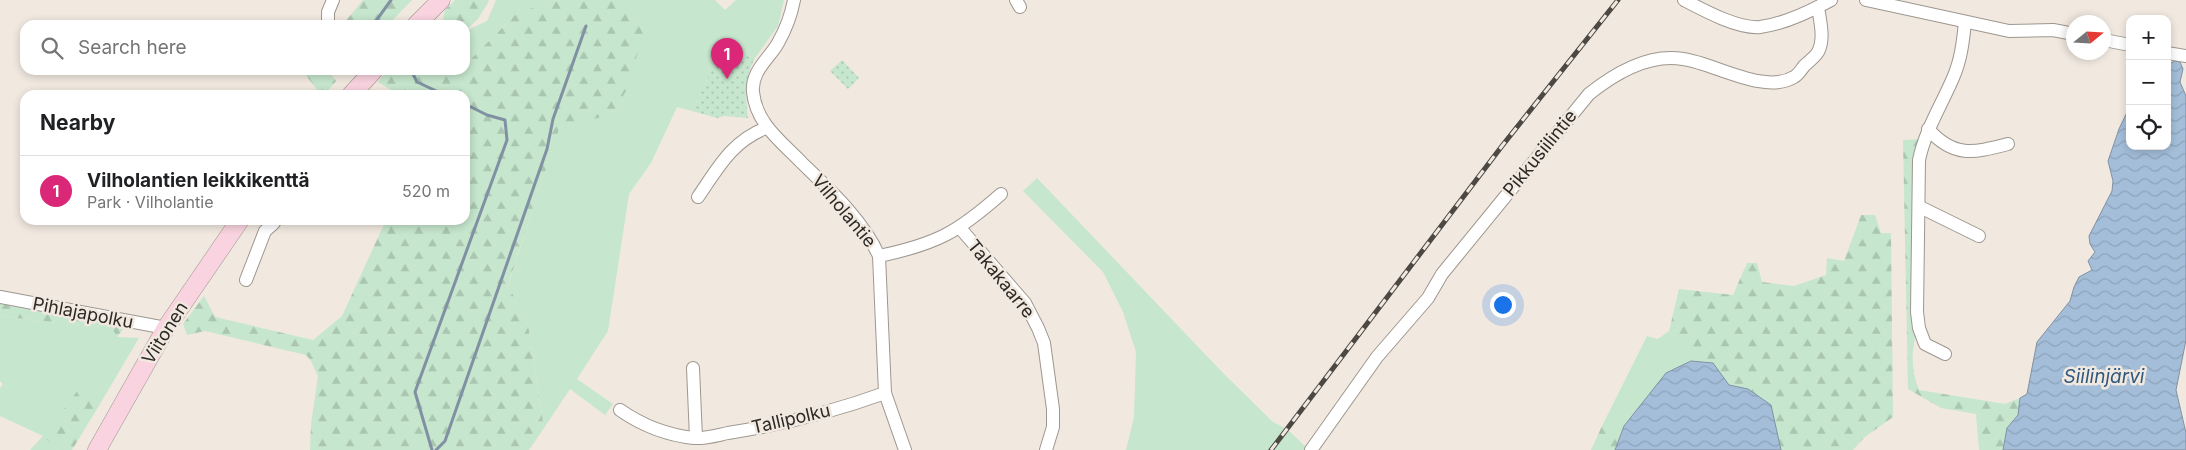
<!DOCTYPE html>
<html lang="en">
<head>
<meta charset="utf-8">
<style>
  body { margin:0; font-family:Inter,sans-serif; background:#f6f6f6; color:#202124 }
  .controls { position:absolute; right:15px; top:15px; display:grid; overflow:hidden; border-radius:10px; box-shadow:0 2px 8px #0003 }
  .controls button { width:45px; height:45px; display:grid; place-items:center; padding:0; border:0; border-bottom:1px solid #e0e0e0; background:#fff; color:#202124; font:25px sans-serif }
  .compass { position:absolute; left:2066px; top:15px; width:45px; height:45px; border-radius:50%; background:#fff; box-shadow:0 2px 8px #0003; rotate:72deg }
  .you { position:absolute; left:1502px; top:304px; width:18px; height:18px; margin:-12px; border:4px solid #fff; border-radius:50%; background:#1a73e8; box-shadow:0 0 0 8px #1a73e833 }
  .badge { display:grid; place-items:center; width:32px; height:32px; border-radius:50%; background:#db2777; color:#fff; font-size:16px; font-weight:700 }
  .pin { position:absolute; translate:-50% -41px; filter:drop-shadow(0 1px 2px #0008) }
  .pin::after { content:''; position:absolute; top:26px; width:18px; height:15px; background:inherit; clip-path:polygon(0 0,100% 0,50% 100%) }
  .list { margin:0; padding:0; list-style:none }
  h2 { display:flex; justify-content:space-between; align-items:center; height:65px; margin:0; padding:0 20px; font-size:21px }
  h2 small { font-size:16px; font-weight:400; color:#757577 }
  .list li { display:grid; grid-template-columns:32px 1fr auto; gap:15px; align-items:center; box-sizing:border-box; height:70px; padding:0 20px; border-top:1px solid #e0e0e0 }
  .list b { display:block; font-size:19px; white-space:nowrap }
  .list p { margin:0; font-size:16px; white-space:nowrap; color:#757577 }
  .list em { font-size:16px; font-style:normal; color:#757577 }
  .icon { flex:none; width:28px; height:28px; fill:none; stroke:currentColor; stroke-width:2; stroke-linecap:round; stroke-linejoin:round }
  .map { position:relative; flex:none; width:2186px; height:450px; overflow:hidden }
  .search { position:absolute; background:#fff; box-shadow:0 2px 8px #0003; left:20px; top:20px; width:450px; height:55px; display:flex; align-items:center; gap:12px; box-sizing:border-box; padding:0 18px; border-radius:15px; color:#757577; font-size:19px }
  .panel { position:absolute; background:#fff; box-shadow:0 2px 8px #0003; left:20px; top:90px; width:450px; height:135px; border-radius:15px }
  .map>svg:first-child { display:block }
  .green { fill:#c6e6cd }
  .forest { fill:url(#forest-firs) }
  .park { fill:url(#park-dots) }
  .water { fill:url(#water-waves); stroke:#8091a3 }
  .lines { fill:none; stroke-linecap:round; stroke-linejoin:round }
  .stream { stroke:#8091a3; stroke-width:3 }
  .street-casing { stroke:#9e978f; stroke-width:14 }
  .secondary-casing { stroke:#9e978f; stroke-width:19 }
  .street { stroke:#fff; stroke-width:12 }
  .secondary { stroke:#f9d3df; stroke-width:18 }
  .rail-casing { stroke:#4c4843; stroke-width:5 }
  .rail { stroke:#f1e9e0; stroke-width:3; stroke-dasharray:9; stroke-linecap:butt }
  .labels { text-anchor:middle; stroke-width:5; stroke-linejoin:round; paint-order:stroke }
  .street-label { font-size:18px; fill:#2c2925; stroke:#f1e9e0 }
  .water-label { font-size:19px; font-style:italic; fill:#30587e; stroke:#f1e9e0 }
</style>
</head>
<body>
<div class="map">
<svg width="2186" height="450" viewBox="0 0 2186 450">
  <defs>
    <pattern id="forest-firs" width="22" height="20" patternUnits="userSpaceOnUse" patternTransform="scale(1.25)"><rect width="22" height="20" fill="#c6e6cd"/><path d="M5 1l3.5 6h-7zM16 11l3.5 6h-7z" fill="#aac5b0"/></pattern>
    <pattern id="park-dots" width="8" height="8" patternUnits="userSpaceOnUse" patternTransform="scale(1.25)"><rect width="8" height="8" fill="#c6e6cd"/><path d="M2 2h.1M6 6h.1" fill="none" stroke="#aac5b0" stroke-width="1.8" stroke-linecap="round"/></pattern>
    <pattern id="water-waves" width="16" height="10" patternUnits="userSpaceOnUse" patternTransform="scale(1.25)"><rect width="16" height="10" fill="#a4bed9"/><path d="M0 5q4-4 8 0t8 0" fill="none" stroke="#8da3ba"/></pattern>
  </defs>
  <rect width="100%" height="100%" fill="#f1e9e0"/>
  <g class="green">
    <polygon points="496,0 560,0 518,12 465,65 465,31 487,21"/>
    <polygon points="625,0 715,0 725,10 736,0 784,0 778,26 755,58 725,42 692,111 677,107 651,163 629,194 608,331 577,379 613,404 605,415 570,389 544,428 528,325 508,286 559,128 612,114 644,33"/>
    <polygon points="1037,178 1225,375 1273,422 1287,429 1309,450 1126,450 1134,417 1136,352 1123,312 1103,272 1023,191"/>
    <polygon points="0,316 114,330 118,337 139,338 100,404 78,390 44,436 58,450 30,450 43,436 0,416 0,388 3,384 0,381"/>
    <polygon points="1669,331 1691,361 1666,373 1624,426 1602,426 1647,336 1658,339"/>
  </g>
  <g class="forest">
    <polygon points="363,0 412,0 388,25 345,25 344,23"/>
    <polygon points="455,0 488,0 489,1 478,19 465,31 465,25 442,25 445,10"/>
    <polygon points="560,0 625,0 644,33 626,91 612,114 559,129 508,285 528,325 544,428 529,450 310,450 311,424 318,376 311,361 306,355 205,331 187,335 183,324 204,296 215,317 313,340 342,316 386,220 465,220 465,95 399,95 378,82 387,70 450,70 458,72 465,70 465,65 518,12"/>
    <polygon points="302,70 328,70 336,81 324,95 321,95"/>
    <path d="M1923,139L1919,328C1910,347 1911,371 1919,390L2005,404L2020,398L2018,415L2007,428L2003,450H1979L1976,414L1941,408L1908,389L1903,140Z"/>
    <polygon points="1861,215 1875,215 1881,233 1891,233 1893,417 1865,437 1853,450 1781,450 1748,389 1729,385 1713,363 1691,361 1669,331 1679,289 1733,295 1747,263 1757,263 1762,282 1794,286 1826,275 1827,258 1844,261"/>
    <polygon points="0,297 129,322 117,337 113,330 0,316"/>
    <polygon points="78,390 100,404 72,450 58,450 43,436"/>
    <polygon points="1602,426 1624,426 1615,450 1591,450"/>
  </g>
  <g class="park">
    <path d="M725,42L755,58C744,78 746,95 748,118L724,116L717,118L692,111Z"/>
    <polygon points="842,60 859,78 848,89 830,71"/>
  </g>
  <g class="water">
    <polygon points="2175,61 2180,62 2183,69 2180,82 2186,96 2186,340 2176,390 2186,433 2186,450 2003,450 2007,428 2018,415 2020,398 2027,394 2037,342 2070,301 2074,287 2079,277 2092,270 2088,261 2095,252 2090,244 2089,236 2112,191 2113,181 2108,161 2119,129 2130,106 2130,146 2167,146 2167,79 2169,64"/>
    <polygon points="1691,361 1713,363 1729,385 1748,389 1771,405 1781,450 1615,450 1624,426 1666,373"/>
  </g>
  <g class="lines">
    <g class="stream">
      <polyline points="373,25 391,0"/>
      <polyline points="413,74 417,82 445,95"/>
      <polyline points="432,450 415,392 507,140 505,120 487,115 465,104"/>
      <polyline points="436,450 445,441 547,149 553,119 586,26"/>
    </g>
    <g class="street-casing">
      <g id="street">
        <path d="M794,0C791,16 786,29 778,43C769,59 751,71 753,92C756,124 782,142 802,163C830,190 863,220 879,256L885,393L905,450"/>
        <polyline points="1016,0 1020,7"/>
        <path d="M1684,0C1703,10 1738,29 1760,27C1784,24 1811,11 1831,0"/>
        <polyline points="1866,0 2009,31 2053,30 2074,34"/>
        <polyline points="328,25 328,12 333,0"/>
        <polyline points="2104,40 2130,45"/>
        <polyline points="2167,53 2186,56"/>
        <path d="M1928,129C1954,158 1973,153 2008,144"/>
        <path d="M698,197C718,168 732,141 766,128"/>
        <polyline points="1920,207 1979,236"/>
        <polyline points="960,228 1025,303 1038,328 1044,343 1053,409 1053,427 1046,450"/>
        <path d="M879,256C937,244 958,232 1001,194"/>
        <polyline points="246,280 265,231 274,223 274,220"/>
        <polyline points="0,297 166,328"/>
        <path d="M1945,354L1925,344L1919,328L1917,312L1919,160C1925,131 1941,106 1953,78C1961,60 1963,42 1965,22"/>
        <polyline points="693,368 696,438"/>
        <path d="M620,410C643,426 666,435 694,438C705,439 718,435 728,433C781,425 835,411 885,393"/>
        <path d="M1311,450L1377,357L1428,298L1442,274L1589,94C1614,74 1648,53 1683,59C1714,63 1764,95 1794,77C1798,75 1801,70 1804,66C1808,62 1815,57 1818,52C1825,39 1820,21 1818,7"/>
      </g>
    </g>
    <g class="secondary-casing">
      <g id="secondary">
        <polyline points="416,25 441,0"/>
        <polyline points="351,95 374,70"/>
        <polyline points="97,450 166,328 240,220"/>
      </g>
    </g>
    <use href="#street" class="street"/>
    <use href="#secondary" class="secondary"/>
    <g class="rail-casing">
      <polyline id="rail" points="1271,450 1502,146 1618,0"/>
    </g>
    <use href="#rail" class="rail"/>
  </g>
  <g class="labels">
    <g class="street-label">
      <text transform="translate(1540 153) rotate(-51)" y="6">Pikkusiilintie</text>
      <text transform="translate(844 211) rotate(50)" y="6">Vilholantie</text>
      <text transform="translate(1001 279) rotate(51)" y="6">Takakaarre</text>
      <text transform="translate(83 313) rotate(11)" y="6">Pihlajapolku</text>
      <text transform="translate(165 333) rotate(-58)" y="6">Viitonen</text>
      <text transform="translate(791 419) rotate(-13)" y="6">Tallipolku</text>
    </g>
    <g class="water-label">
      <text x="2104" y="383">Siilinjärvi</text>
    </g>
  </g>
</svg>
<div class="controls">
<button>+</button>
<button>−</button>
<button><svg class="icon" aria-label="locate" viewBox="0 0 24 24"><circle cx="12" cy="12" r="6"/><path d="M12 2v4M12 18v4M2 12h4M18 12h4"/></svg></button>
</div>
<svg class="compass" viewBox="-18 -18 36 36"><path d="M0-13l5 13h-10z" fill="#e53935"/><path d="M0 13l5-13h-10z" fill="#757577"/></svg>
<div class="you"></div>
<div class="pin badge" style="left:727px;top:79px">1</div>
<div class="search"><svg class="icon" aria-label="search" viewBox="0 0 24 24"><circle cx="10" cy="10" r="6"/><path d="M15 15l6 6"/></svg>Search here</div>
<section class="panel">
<h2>Nearby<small></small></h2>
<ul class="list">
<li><span class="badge">1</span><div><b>Vilholantien leikkikenttä</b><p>Park · Vilholantie</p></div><em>520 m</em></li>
</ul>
</section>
</div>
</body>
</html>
